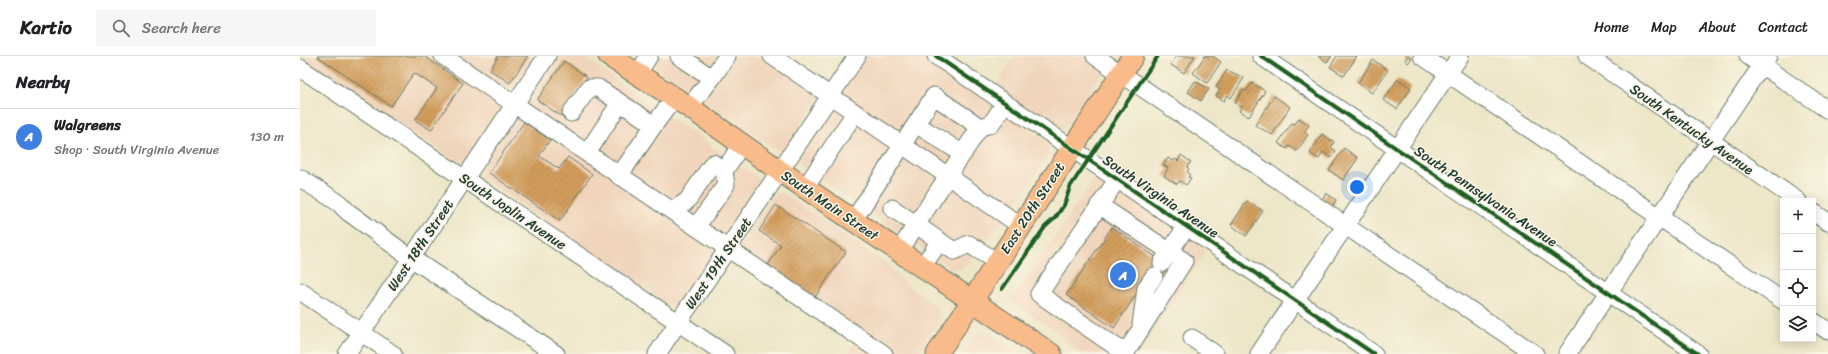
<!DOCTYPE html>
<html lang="en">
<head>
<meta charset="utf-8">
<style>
  body { margin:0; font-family:Sriracha,sans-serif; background:#f6f6f6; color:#202124 }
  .controls { position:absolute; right:12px; bottom:12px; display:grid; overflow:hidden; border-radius:0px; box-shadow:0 2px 10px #0003 }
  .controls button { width:36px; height:36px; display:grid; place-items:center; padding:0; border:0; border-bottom:1px solid #e0e0e0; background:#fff; color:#202124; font:20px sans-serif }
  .you { position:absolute; left:1057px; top:131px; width:14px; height:14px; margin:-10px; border:3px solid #fff; border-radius:50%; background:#1a73e8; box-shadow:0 0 0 6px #1a73e833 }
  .badge { display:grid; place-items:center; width:26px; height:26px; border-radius:50%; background:#c8321e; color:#fff; font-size:13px; font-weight:700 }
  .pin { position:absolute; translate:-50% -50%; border:2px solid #fff; box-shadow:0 1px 4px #0006 }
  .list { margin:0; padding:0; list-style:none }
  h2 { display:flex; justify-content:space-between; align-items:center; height:52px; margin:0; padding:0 16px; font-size:17px }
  h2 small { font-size:13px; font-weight:400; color:#757577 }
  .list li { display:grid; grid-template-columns:26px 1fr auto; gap:12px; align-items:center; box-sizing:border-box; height:56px; padding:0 16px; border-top:1px solid #e0e0e0 }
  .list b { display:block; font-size:15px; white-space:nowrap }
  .list p { margin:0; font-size:13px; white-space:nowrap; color:#757577 }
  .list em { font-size:13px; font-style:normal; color:#757577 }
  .icon { flex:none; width:22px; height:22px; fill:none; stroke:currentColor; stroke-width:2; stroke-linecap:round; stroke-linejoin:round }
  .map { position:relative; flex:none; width:1528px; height:298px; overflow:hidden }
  header { display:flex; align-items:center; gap:24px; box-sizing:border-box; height:56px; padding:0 20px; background:#fff; border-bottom:1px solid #e0e0e0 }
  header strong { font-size:19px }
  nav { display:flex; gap:22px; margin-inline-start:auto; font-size:14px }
  .search { width:280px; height:36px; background:#f6f6f6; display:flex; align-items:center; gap:10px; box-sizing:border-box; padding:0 14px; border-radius:0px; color:#757577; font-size:15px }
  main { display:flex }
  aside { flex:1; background:#fff }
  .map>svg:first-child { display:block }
  .built { fill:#f0d5bc }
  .building { fill:url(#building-hatch) }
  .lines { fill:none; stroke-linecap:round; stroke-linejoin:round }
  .minor-casing { stroke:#677868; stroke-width:19 }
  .major-casing { stroke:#677868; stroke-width:23 }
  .minor { stroke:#fff; stroke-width:17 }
  .major { stroke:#fabb8b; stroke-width:21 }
  .cycleway-casing { stroke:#fcf5e5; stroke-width:6 }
  .cycleway { stroke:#1b5e20; stroke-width:4 }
  .labels { text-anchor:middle; stroke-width:3; stroke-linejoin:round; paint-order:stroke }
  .street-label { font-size:14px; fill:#1f3d34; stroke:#fcf5e5 }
</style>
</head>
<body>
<header>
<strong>Kartio</strong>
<div class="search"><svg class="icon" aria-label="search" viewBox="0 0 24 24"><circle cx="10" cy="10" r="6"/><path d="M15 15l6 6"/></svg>Search here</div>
<nav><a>Home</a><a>Map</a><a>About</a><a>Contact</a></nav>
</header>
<main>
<aside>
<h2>Nearby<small></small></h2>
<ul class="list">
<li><span class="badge" style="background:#3f7fe0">A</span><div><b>Walgreens</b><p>Shop · South Virginia Avenue</p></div><em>130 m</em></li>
</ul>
</aside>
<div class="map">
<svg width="1528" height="298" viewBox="0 0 1528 298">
  <defs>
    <pattern id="building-hatch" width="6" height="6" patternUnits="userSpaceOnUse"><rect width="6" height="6" fill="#d39e5b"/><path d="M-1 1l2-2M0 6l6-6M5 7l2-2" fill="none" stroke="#ab824c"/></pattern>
  </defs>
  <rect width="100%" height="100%" fill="#fcf5e5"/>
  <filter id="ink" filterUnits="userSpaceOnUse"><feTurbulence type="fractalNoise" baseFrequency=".025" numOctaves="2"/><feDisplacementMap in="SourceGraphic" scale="8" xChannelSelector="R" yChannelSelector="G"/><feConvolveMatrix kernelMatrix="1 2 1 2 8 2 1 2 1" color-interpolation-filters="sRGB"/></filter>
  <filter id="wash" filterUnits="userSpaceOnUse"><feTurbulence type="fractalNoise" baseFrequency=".012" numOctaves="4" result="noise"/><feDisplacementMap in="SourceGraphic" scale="16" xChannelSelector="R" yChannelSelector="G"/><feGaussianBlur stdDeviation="0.9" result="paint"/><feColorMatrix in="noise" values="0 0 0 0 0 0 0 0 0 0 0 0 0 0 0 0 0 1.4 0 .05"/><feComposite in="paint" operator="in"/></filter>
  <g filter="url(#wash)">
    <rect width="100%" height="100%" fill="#ede6c8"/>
    <g class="built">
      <polygon points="0,0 237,0 166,104 162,106 156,105"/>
      <polygon points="258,0 284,0 345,45 395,78 458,122 459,128 458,132 380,248 376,250 368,248 181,121 182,111"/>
      <polygon points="336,0 478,0 526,32 487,90 480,94 474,92"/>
      <polygon points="566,0 620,0 750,88 748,100 704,165 684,185 665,211 661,213 651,212 499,108 499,102"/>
      <polygon points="715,0 814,0 767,70 761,74 758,74 695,31"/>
      <polygon points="797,119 906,195 837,298 780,298 753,273 711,245"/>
      <polygon points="482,137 584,206 608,230 634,248 639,258 638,266 617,298 548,298 557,284 433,200 473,140 476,138"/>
      <polygon points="682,277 693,280 719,298 663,298 677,279"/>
    </g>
    <g id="blocks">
      <g class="building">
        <polygon points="17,0 124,0 163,27 131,74 115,64 137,32 114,17 91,50"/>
        <polygon points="198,0 228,0 210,27 190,14"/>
        <polygon points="876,0 895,0 884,17 871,9"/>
        <polygon points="905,0 913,0 921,6 907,27 893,17"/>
        <polygon points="1018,0 1032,0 1027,6"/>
        <polygon points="1037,0 1057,0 1044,20 1030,11"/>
        <polygon points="1108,0 1112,2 1108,7 1105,4"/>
        <polygon points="1073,4 1088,14 1072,37 1058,27"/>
        <polygon points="264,5 287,21 261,60 237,44"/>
        <polygon points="927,14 944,22 931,42 927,39 924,45 916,40 920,34 916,31"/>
        <polygon points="1098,23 1111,32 1097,53 1083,44"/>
        <polygon points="895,25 909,33 901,45 888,36"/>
        <polygon points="952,27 965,35 949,61 939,55 942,51 935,47 943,34 946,35"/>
        <polygon points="974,40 990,51 972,79 955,69"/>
        <polygon points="999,62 1009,69 1004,76 1008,79 997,95 989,90 987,93 978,87 992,67 995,68"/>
        <polygon points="224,66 250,84 239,100 259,113 268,101 292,118 260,165 189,117"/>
        <polygon points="1022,78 1034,86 1031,91 1036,95 1031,102 1023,96 1019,103 1010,97"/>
        <polygon points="1044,92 1058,102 1043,124 1029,114"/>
        <polygon points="881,99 891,106 887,111 889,113 887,116 890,118 888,121 891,122 886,129 880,125 877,128 864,120 868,112 863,109 868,102 873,105 875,103 878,105"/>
        <polygon points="1026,137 1036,144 1032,151 1021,145"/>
        <polygon points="947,145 963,155 946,180 931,169"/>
        <polygon points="476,149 546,196 511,247 464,215 481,189 459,175"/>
        <polygon points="812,171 860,204 857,209 868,216 859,230 847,222 814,272 766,239"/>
      </g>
    </g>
  </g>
  <g filter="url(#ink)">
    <use href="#blocks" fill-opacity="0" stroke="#677868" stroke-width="1"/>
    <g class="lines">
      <g class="minor-casing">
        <g id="minor">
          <polyline points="143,0 584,298"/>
          <polyline points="379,0 412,22 389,51"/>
          <polyline points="472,0 721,170"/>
          <polyline points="636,0 1074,298"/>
          <polyline points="795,0 1235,298"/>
          <polyline points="961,0 1398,298"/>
          <polyline points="1122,0 1483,245"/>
          <polyline points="1287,0 1498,145"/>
          <polyline points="1448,0 1528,54"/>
          <polyline points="0,12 425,298"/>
          <polyline points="337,19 349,0"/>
          <polyline points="412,22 427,0"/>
          <polyline points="271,57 289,32 298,32 354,69 319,120"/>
          <polyline points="616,68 663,98"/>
          <polyline points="354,69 374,42"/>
          <polyline points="287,97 320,47"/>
          <polyline points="0,122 39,147 48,156 111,202 256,298"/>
          <polyline points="817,124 739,238 825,297"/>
          <polyline points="505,132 555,57"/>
          <polyline points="799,149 884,205 825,298"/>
          <polyline points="592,152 654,195 669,188 697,206"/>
          <polyline points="372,155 387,145 413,107 424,115"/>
          <polyline points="1513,156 1528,166"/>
          <polyline points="553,165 634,40 680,71 691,68 705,47"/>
          <polyline points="396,171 426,129 424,115 441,89"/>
          <polyline points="599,195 680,71"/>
          <polyline points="862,207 886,171"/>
          <polyline points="622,211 640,185"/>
          <polyline points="0,235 93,298"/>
          <polyline points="1513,265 1528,275"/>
          <polyline points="841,269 846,232 854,220"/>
          <polyline points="892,282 915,298"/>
          <polyline points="47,298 247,0"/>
          <polyline points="357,298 557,0"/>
          <polyline points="959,298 1160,0"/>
          <polyline points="1267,298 1468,0"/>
        </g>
      </g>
      <g class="major-casing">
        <g id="major">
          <polyline points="309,0 389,51 480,115 751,298"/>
          <polyline points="637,298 833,0"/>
        </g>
      </g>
      <use href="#minor" class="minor"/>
      <use href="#major" class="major"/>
      <g class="cycleway-casing">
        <g id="cycleway">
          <polyline points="636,0 1074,298"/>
          <polyline points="961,0 1398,298"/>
          <polyline points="702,233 745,171 755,162 764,149 770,131 858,0"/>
        </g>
      </g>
      <use href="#cycleway" class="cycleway"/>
    </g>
  </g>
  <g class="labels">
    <g class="street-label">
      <text transform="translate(1392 73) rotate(35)" y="5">South Kentucky Avenue</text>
      <text transform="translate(861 140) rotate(34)" y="5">South Virginia Avenue</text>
      <text transform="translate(1186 140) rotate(34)" y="5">South Pennsylvania Avenue</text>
      <text transform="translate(530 149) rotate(34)" y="5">South Main Street</text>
      <text transform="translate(732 152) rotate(-57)" y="5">East 20th Street</text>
      <text transform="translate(213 155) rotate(34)" y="5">South Joplin Avenue</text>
      <text transform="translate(120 189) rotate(-56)" y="5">West 18th Street</text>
      <text transform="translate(418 207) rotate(-56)" y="5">West 19th Street</text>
    </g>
  </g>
</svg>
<div class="controls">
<button>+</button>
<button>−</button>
<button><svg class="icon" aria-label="locate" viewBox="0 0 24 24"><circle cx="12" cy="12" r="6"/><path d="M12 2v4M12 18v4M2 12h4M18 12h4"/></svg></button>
<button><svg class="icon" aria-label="layers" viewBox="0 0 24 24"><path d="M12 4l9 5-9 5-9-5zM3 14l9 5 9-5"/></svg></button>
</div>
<div class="you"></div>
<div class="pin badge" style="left:823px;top:219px;background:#3f7fe0">A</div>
</div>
</main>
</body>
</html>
